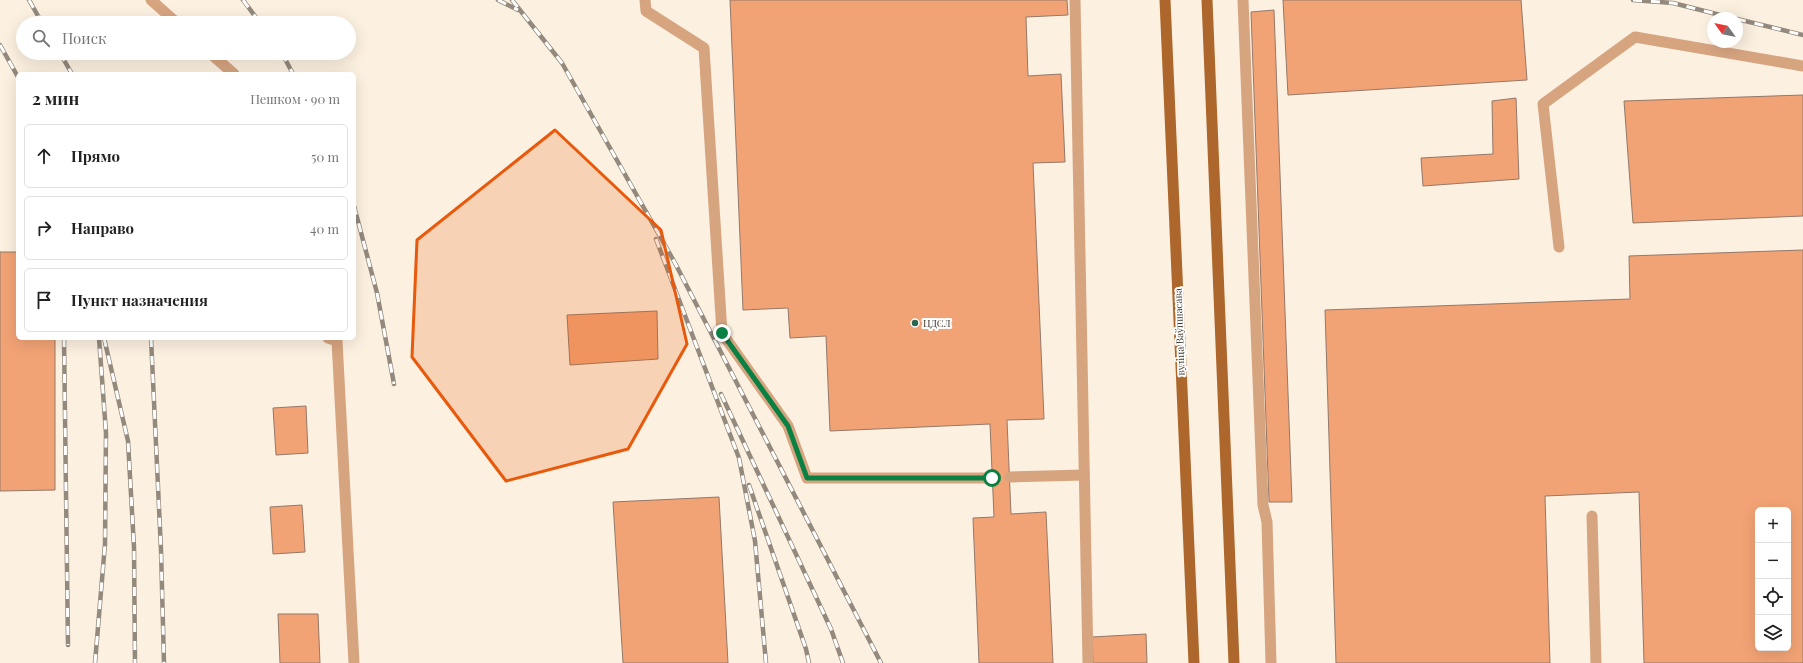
<!DOCTYPE html>
<html lang="ru">
<head>
<meta charset="utf-8">
<style>
  body { margin:0; font-family:"Playfair Display",serif; background:#f2f2f2; color:#222 }
  .controls { position:absolute; right:12px; bottom:12px; display:grid; overflow:hidden; border-radius:6px; box-shadow:0 4px 16px #0002 }
  .controls button { width:36px; height:36px; display:grid; place-items:center; padding:0; border:0; border-bottom:1px solid #e0e0e0; background:#fff; color:#222; font:20px sans-serif }
  .compass { position:absolute; left:1707px; top:12px; width:36px; height:36px; border-radius:50%; background:#fff; box-shadow:0 4px 16px #0002; rotate:303deg }
  .stop { position:absolute; width:12px; height:12px; margin:-9px; border:3px solid #0b8043; border-radius:50%; background:#fff }
  .stop.end { background:#0b8043; border-color:#fff; box-shadow:0 1px 4px #0008 }
  .list { margin:0; padding:0; list-style:none }
  h2 { display:flex; justify-content:space-between; align-items:center; height:52px; margin:0; padding:0 16px; font-size:17px }
  h2 small { font-size:13px; font-weight:400; color:#767676 }
  .list li { display:grid; grid-template-columns:26px 1fr auto; gap:12px; align-items:center; box-sizing:border-box; height:64px; margin:0 8px 8px; padding:0 8px; border:1px solid #e0e0e0; border-radius:6px }
  .list b { display:block; font-size:15px; white-space:nowrap }
  .list em { font-size:13px; font-style:normal; color:#767676 }
  .icon { flex:none; width:22px; height:22px; fill:none; stroke:currentColor; stroke-width:2; stroke-linecap:round; stroke-linejoin:round }
  .map { position:relative; flex:none; width:1803px; height:663px; overflow:hidden }
  .search { position:absolute; background:#fff; box-shadow:0 4px 16px #0002; left:16px; top:16px; width:340px; height:44px; display:flex; align-items:center; gap:10px; box-sizing:border-box; padding:0 14px; border-radius:22px; color:#767676; font-size:15px }
  .panel { position:absolute; background:#fff; box-shadow:0 4px 16px #0002; left:16px; top:72px; width:340px; height:268px; border-radius:6px }
  .map>svg:first-child { display:block }
  .building { fill:#f2a375; stroke:#947868; fill-rule:evenodd }
  .lines { fill:none; stroke-linecap:round; stroke-linejoin:round }
  .service { stroke:#d7a480; stroke-width:11 }
  .primary { stroke:#ad662b; stroke-width:11 }
  .rail-casing { stroke:#93897c; stroke-width:4.5 }
  .rail { stroke:#fff; stroke-width:3; stroke-dasharray:9; stroke-linecap:butt }
  .route { stroke:#0b8043; stroke-width:5 }
  .marked { fill:#e8590c; fill-opacity:0.2; stroke:#e8590c; stroke-width:3; stroke-linejoin:round }
  .poi-dot { fill:#2b6650; stroke:#fff; stroke-width:1.5 }
  .labels { text-anchor:middle; stroke-width:4; stroke-linejoin:round; paint-order:stroke }
  .poi-label { font-size:10px; fill:#3d342a; stroke:#fff; text-anchor:start }
  .street-label { font-size:10px; fill:#3d342a; stroke:#fff }
</style>
</head>
<body>
<div class="map">
<svg width="1803" height="663" viewBox="0 0 1803 663">
  <rect width="100%" height="100%" fill="#fcf0e0"/>
  <g class="building">
    <polygon points="730,0 1067,0 1068,15 1026,17 1028,76 1061,74 1065,162 1033,163 1044,419 1007,420 1011,514 1046,512 1053,663 979,663 973,518 994,517 990,424 830,431 826,336 790,338 788,308 743,310"/>
    <polygon points="1283,0 1521,0 1527,80 1288,95"/>
    <polygon points="1274,10 1292,502 1269,502 1251,12"/>
    <polygon points="1803,95 1803,216 1633,223 1624,101"/>
    <polygon points="1516,98 1519,179 1423,186 1421,158 1493,154 1492,101"/>
    <path d="M1803,250V663H1644L1639,492L1545,496L1550,663H1336L1325,310L1630,299L1629,256ZM1758,510H1788V648H1758Z"/>
    <polygon points="0,252 18,252 18,338 55,338 55,490 0,491"/>
    <polygon points="657,311 658,359 570,365 567,315"/>
    <polygon points="306,406 308,453 276,455 273,408"/>
    <polygon points="719,497 728,663 623,663 613,502"/>
    <polygon points="302,505 305,552 273,554 270,507"/>
    <polygon points="278,614 318,614 320,663 280,663"/>
    <polygon points="1146,634 1147,663 1093,663 1092,637"/>
  </g>
  <g class="lines">
    <g class="service">
      <polyline points="151,0 177,23"/>
      <polyline points="645,0 646,11 704,48 722,333 788,426 807,478 992,478"/>
      <polyline points="1075,0 1088,663"/>
      <polyline points="1243,0 1263,505 1267,522 1271,663"/>
      <polyline points="210,53 234,74"/>
      <polyline points="1559,247 1543,104 1635,37 1803,66"/>
      <polyline points="328,338 337,341 354,663"/>
      <polyline points="1010,477 1084,475"/>
      <polyline points="1592,516 1596,663"/>
    </g>
    <g class="primary">
      <polyline points="1165,0 1194,663"/>
      <polyline points="1207,0 1234,663"/>
    </g>
    <g class="rail-casing">
      <g id="rail">
        <polyline points="29,0 42,23"/>
        <polyline points="243,0 260,23"/>
        <polyline points="498,0 518,10"/>
        <polyline points="512,0 562,63 675,263 881,663"/>
        <polyline points="1633,0 1673,3 1732,18"/>
        <polyline points="1737,19 1803,35"/>
        <polyline points="0,45 18,77"/>
        <polyline points="60,53 72,74"/>
        <polyline points="282,53 293,74"/>
        <polyline points="354,206 377,293 394,384"/>
        <polyline points="656,239 739,458 755,541 766,663"/>
        <polyline points="64,338 68,645"/>
        <polyline points="104,338 128,441 134,547 135,663"/>
        <polyline points="151,338 161,550 164,663"/>
        <polyline points="721,394 831,629 843,663"/>
        <polyline points="749,485 806,649 809,663"/>
        <polyline points="95,663 105,544 106,433 99,338"/>
      </g>
    </g>
    <use href="#rail" class="rail"/>
  </g>
  <g class="lines">
    <polyline class="route" points="722,333 788,426 807,478 992,478"/>
  </g>
  <path class="marked" d="M555,130L661,230L687,344L628,449L506,481L412,357L417,240Z"/>
  <circle class="poi-dot" cx="915" cy="323" r="4"/>
  <g class="labels">
    <g class="poi-label">
      <text x="923" y="327">ЦДСЛ</text>
    </g>
    <g class="street-label">
      <text transform="translate(1179 332) rotate(-92)" y="4">вуліца Ваўпшасава</text>
    </g>
  </g>
</svg>
<div class="controls">
<button>+</button>
<button>−</button>
<button><svg class="icon" aria-label="locate" viewBox="0 0 24 24"><circle cx="12" cy="12" r="6"/><path d="M12 2v4M12 18v4M2 12h4M18 12h4"/></svg></button>
<button><svg class="icon" aria-label="layers" viewBox="0 0 24 24"><path d="M12 4l9 5-9 5-9-5zM3 14l9 5 9-5"/></svg></button>
</div>
<svg class="compass" viewBox="-18 -18 36 36"><path d="M0-13l5 13h-10z" fill="#e53935"/><path d="M0 13l5-13h-10z" fill="#767676"/></svg>
<div class="stop" style="left:992px;top:478px"></div>
<div class="stop end" style="left:722px;top:333px"></div>
<div class="search"><svg class="icon" aria-label="search" viewBox="0 0 24 24"><circle cx="10" cy="10" r="6"/><path d="M15 15l6 6"/></svg>Поиск</div>
<section class="panel">
<h2>2 мин<small>Пешком · 90 m</small></h2>
<ul class="list">
<li><svg class="icon" aria-label="ahead" viewBox="0 0 24 24"><path d="M12 20V5M6 11l6-6 6 6"/></svg><div><b>Прямо</b></div><em>50 m</em></li>
<li><svg class="icon" aria-label="right" viewBox="0 0 24 24"><path d="M7 20v-9h11M14 6l5 5-5 5"/></svg><div><b>Направо</b></div><em>40 m</em></li>
<li><svg class="icon" aria-label="arrive" viewBox="0 0 24 24"><path d="M6 21V4h12l-3 4 3 4H6"/></svg><div><b>Пункт назначения</b></div></li>
</ul>
</section>
</div>
</body>
</html>
